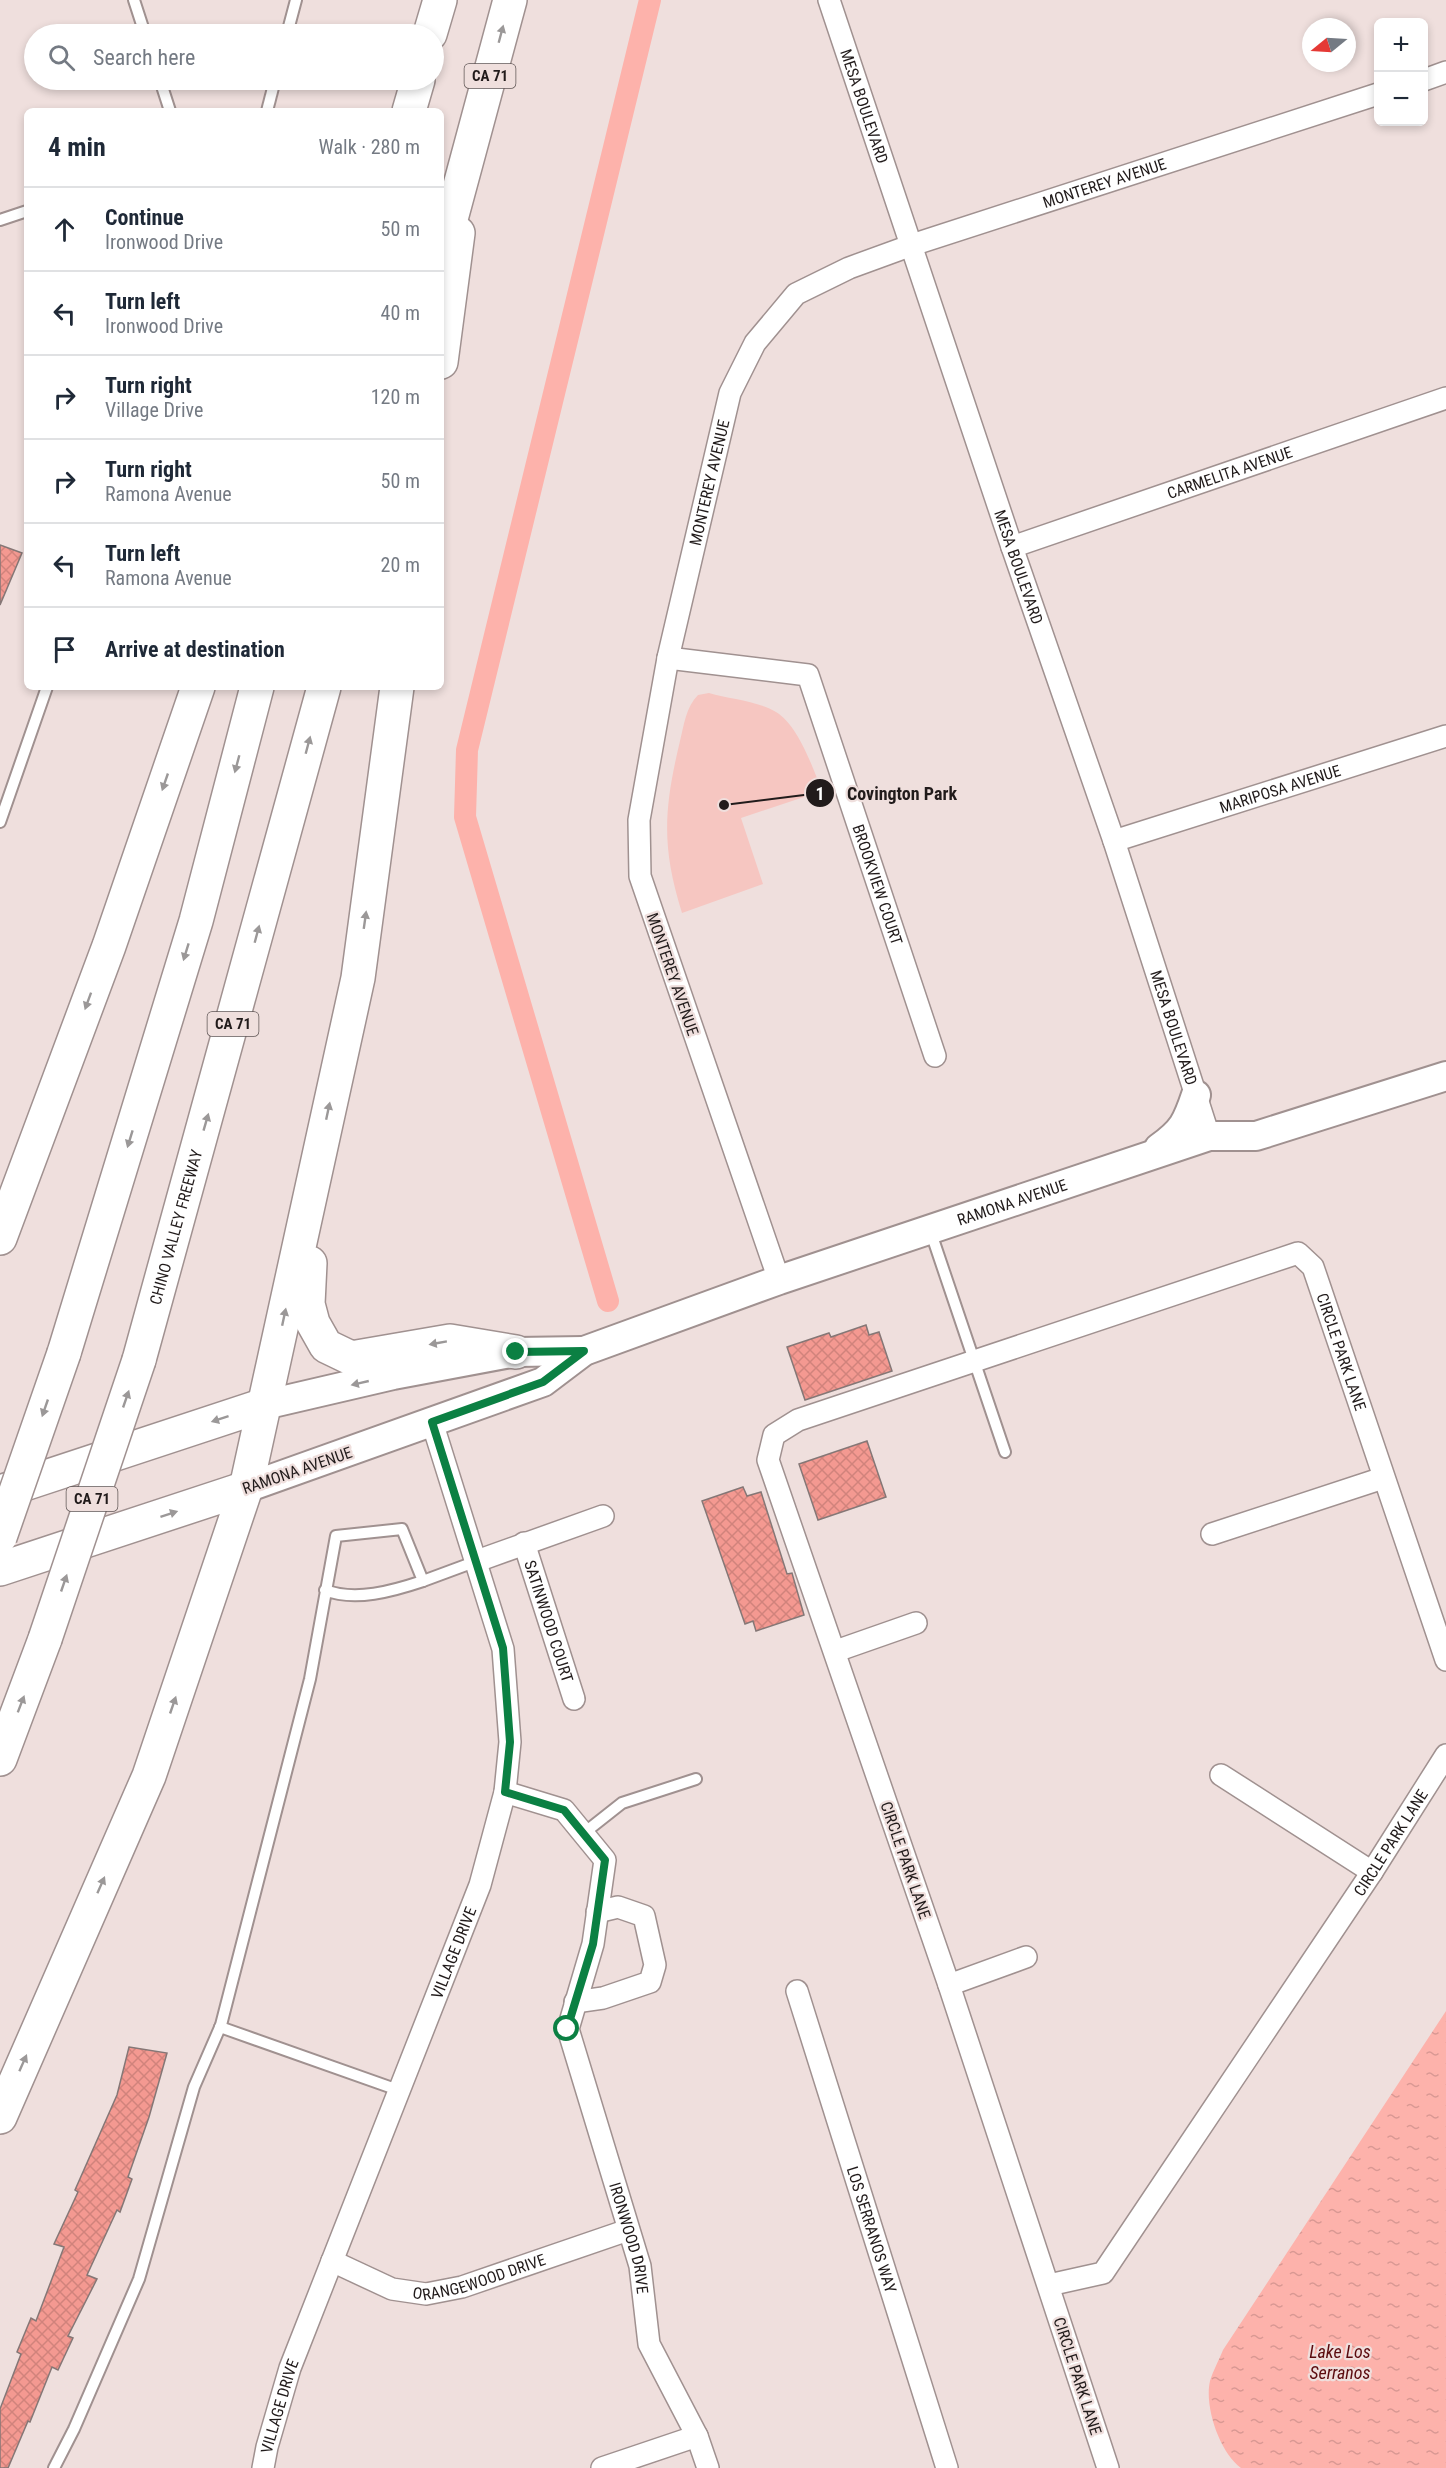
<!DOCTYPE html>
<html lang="en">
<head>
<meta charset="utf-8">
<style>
  body { margin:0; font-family:"Roboto Condensed",sans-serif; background:#f6f6f7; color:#1f2937 }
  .controls { position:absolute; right:18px; top:18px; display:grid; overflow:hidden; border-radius:9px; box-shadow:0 3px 9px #0003 }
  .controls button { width:54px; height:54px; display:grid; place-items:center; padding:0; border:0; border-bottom:2px solid #e0e1e3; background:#fff; color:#1f2937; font:30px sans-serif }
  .compass { position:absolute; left:1302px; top:18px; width:54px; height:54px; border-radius:50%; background:#fff; box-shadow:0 3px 9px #0003; rotate:252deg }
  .stop { position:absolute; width:18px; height:18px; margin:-14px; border:4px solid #0b8043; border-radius:50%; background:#fff }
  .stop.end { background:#0b8043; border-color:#fff; box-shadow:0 2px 6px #0008 }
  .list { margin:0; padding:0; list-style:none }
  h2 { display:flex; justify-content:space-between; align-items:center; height:78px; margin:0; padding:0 24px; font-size:26px }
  h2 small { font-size:20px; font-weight:400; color:#747a83 }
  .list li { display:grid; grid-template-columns:39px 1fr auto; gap:18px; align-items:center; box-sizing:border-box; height:84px; padding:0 24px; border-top:2px solid #e0e1e3 }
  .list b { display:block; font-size:22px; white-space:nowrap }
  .list p { margin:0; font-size:20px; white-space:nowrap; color:#747a83 }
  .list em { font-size:20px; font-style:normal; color:#747a83 }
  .icon { flex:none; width:33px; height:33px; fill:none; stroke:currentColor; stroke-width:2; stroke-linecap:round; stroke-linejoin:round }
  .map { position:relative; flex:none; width:1446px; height:2468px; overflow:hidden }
  .search { position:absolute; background:#fff; box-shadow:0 3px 9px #0003; left:24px; top:24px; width:420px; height:66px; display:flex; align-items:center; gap:15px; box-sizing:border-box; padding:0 21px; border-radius:33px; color:#747a83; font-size:22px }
  .panel { position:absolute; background:#fff; box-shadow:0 3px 9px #0003; left:24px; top:108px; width:420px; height:582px; border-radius:9px }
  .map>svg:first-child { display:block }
  .park { fill:#f6c6c1 }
  .water { fill:url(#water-ripples) }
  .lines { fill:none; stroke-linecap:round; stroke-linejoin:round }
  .canal { stroke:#fdb2ab; stroke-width:22 }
  .building { fill:url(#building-cross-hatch); stroke:#857776; stroke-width:1.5 }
  .lane-casing { stroke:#a09190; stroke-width:14 }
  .street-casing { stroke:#a09190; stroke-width:24 }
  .secondary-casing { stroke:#a09190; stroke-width:32 }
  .primary-casing { stroke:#a09190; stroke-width:36 }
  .highway-casing { stroke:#a09190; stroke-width:36 }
  .lane { stroke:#fff; stroke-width:10 }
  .street { stroke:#fff; stroke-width:21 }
  .secondary { stroke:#fff; stroke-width:28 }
  .primary { stroke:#fff; stroke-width:33 }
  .highway { stroke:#fff; stroke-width:33 }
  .highway-bridge-casing { stroke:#a09190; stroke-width:36; stroke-linecap:butt }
  .highway-bridge { stroke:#fff; stroke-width:33 }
  .oneway { fill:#9b9898 }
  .route { stroke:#0b8043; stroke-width:8 }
  .labels { text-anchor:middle; stroke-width:4.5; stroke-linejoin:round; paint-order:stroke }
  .shield { fill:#efdfdd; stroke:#5f5655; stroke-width:1.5 }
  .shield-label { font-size:15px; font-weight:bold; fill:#211b1b }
  .street-label { font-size:16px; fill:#211b1b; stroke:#efdfdd }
  .water-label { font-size:18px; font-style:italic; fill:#5b0a0e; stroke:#efdfdd }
  .leader { fill:none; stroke:#211b1b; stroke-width:2 }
  .callout-dot { fill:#211b1b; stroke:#efdfdd; stroke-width:2 }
  .mark-label { font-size:18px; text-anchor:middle; font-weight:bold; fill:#fff }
  .callout-label { font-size:18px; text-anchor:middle; font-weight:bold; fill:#211b1b; stroke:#efdfdd; stroke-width:4.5; stroke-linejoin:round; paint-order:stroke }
</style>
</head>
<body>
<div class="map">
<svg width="1446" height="2468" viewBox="0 0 1446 2468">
  <defs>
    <pattern id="water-ripples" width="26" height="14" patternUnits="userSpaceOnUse" patternTransform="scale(1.5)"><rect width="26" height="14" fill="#fdb2ab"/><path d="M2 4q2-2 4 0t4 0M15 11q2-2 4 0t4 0" fill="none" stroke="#d99893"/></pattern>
    <pattern id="building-cross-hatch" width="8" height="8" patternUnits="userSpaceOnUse" patternTransform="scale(1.5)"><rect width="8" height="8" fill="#f49991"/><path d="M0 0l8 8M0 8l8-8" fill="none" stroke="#d1837c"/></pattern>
  </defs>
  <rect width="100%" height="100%" fill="#efdfdd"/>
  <path class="park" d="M709,693C729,699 758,701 776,712C798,725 813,768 822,791L741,818L763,884L682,913C661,846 664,808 680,741C684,725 686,707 698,695Z"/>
  <path class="water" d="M1446,2011V2468H1241C1220,2453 1204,2407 1210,2381C1213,2371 1219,2360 1223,2350Z"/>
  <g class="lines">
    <polyline class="canal" points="608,1301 465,817 467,750 650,0"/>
  </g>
  <g class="building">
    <polygon points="0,545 22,553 0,605"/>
    <polygon points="866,1325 869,1335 879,1332 892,1371 805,1400 787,1347 829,1333 831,1337"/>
    <polygon points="867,1441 886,1497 818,1520 799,1464"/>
    <polygon points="743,1487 747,1496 761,1492 787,1574 792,1573 804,1615 756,1631 753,1621 745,1624 702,1501"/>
    <polygon points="129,2047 167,2053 149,2117 128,2177 132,2179 120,2212 117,2210 87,2275 97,2279 68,2336 73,2338 58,2370 52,2367 30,2422 28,2421 8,2468 0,2468 0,2409 21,2354 17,2352 31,2318 36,2321 64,2247 54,2244 78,2192 75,2190 117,2095"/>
  </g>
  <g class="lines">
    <g class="lane-casing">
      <g id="lane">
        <polyline points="134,0 145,34"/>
        <polyline points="287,34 296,0"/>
        <polyline points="160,80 170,111"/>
        <polyline points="267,111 275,80"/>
        <polyline points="0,220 27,211"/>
        <polyline points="0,822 47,687"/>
        <polyline points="930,1230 1005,1452"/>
        <polyline points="423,1581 477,1561"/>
        <polyline points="584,1833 622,1803 696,1779"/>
        <polyline points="220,2027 401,2091"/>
        <path d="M54,2468L74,2429L139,2279L194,2087L221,2025L310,1679L336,1536L402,1529L423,1581C393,1591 355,1602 325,1590"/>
      </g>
    </g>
    <g class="street-casing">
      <g id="street">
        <path id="s1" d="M829,0L1012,547L1114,841L1209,1136"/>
        <polyline points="1424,80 1446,72"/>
        <path id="s2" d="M1012,547L1446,398"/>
        <path id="s3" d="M668,658L808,675L935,1056"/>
        <path id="s4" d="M1114,841L1446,736"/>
        <path id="s5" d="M779,1280L640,876L639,820L668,658L730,393L755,343L796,294L849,268L912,245L1378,94"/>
        <polyline points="1212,1534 1383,1478"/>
        <path id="s6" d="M524,1543L574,1699"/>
        <polyline points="477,1561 603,1516"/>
        <polyline points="836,1651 916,1623"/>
        <polyline points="1221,1775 1372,1872"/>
        <path id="s7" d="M505,1792L564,1810L605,1860L593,1944L568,2029L640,2266L649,2344L697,2436L708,2468"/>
        <polyline points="949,1985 1026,1957"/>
        <path id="s8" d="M797,1991L947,2468"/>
        <polyline points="575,2002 603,1998 650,1982 655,1965 644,1916 618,1907 597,1912"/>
        <path id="s9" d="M332,2261L392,2289L426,2294L462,2287L628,2230"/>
        <path id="s10" d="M1049,2285L1103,2273L1372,1872L1446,1755"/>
        <path id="s11" d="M263,2468L267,2447L290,2368L480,1885L505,1792L510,1742L503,1649L432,1422"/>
        <polyline points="602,2468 697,2436"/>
        <path id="s12" d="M1108,2468L949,1985L768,1460L774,1435L798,1420L1298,1253L1313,1267L1446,1660"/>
      </g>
    </g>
    <g class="secondary-casing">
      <g id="secondary">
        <path d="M1159,1148C1183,1131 1187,1122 1196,1095"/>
        <polyline points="264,1405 393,1375 516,1352 584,1351"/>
        <path id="s13" d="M246,1488L543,1382L584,1351L779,1280L1209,1136H1256L1446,1076"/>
      </g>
    </g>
    <g class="primary-casing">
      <g id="primary">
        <polyline points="0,1492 264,1405"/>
        <polyline points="0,1569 246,1488"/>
      </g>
    </g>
    <g class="highway-casing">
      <g id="highway">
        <polyline points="430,34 440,0"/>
        <polyline points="409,111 418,80"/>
        <polyline points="441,256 510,0"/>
        <polyline points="441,362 458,233"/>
        <polyline points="0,1238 109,946 198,687"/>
        <polyline points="310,1263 308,1304 313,1323 326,1346 351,1358 450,1341 516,1352"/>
        <polyline points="64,1353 196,921 257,687"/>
        <path id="s14" d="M139,1360L324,687"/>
        <polyline points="0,1759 45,1639"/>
        <polyline points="0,2117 149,1776 246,1488 358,978 397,687"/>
      </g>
    </g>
    <use href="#lane" class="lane"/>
    <use href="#street" class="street"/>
    <use href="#secondary" class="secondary"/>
    <use href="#primary" class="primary"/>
    <use href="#highway" class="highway"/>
    <g class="highway-bridge-casing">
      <g id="highway-bridge">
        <polyline points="0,1537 64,1353"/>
        <polyline points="45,1639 139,1360"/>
      </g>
    </g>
    <use href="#highway-bridge" class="highway-bridge"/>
  </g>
  <defs><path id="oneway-solid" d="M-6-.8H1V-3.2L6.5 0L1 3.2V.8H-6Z" transform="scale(1.5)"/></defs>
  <g class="oneway">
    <use href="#oneway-solid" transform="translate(501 34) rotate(-75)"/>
    <use href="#oneway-solid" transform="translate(308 745) rotate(-75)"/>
    <use href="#oneway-solid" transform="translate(237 764) rotate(105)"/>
    <use href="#oneway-solid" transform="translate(165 782) rotate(109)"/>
    <use href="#oneway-solid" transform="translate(365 920) rotate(-82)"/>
    <use href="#oneway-solid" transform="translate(257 934) rotate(-75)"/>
    <use href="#oneway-solid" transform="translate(186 952) rotate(107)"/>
    <use href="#oneway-solid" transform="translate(88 1001) rotate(110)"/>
    <use href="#oneway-solid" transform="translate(328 1111) rotate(-78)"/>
    <use href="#oneway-solid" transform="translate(206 1122) rotate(-74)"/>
    <use href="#oneway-solid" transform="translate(130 1139) rotate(107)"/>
    <use href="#oneway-solid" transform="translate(284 1317) rotate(-78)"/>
    <use href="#oneway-solid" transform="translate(438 1343) rotate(170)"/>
    <use href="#oneway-solid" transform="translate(360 1383) rotate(167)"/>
    <use href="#oneway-solid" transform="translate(126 1399) rotate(-71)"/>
    <use href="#oneway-solid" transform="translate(45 1408) rotate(109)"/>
    <use href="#oneway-solid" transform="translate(220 1419) rotate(162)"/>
    <use href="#oneway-solid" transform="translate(169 1514) rotate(-18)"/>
    <use href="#oneway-solid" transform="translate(64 1583) rotate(-71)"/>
    <use href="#oneway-solid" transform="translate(21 1704) rotate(-69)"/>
    <use href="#oneway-solid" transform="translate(173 1705) rotate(-71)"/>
    <use href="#oneway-solid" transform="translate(101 1885) rotate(-66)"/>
    <use href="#oneway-solid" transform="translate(23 2063) rotate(-66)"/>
  </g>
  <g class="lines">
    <polyline class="route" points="516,1352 584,1351 543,1382 432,1422 503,1648 510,1742 505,1792 564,1810 605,1860 593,1944 567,2029"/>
  </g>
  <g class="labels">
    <g class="shield">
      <rect x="464.5" y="64" width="51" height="24" rx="4.5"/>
      <rect x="207.5" y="1012" width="51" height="24" rx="4.5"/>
      <rect x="66.5" y="1487" width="51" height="24" rx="4.5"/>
    </g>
    <g class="shield-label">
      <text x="490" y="81">CA 71</text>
      <text x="233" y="1029">CA 71</text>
      <text x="92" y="1504">CA 71</text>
    </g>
    <g class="street-label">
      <text dy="6" stroke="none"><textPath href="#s1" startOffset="112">MESA BOULEVARD</textPath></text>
      <text dy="6" stroke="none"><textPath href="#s5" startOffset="1368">MONTEREY AVENUE</textPath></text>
      <text dy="6" stroke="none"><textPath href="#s2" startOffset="230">CARMELITA AVENUE</textPath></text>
      <text dy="6" stroke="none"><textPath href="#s5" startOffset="828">MONTEREY AVENUE</textPath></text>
      <text dy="6" stroke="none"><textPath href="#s1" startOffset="598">MESA BOULEVARD</textPath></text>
      <text dy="6" stroke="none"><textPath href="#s4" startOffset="174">MARIPOSA AVENUE</textPath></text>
      <text dy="6" stroke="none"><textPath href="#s3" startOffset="362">BROOKVIEW COURT</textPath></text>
      <text transform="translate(673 974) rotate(71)" y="6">MONTEREY AVENUE</text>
      <text dy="6" stroke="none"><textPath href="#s1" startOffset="1084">MESA BOULEVARD</textPath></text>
      <text dy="6" stroke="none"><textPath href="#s13" startOffset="820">RAMONA AVENUE</textPath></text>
      <text dy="6" stroke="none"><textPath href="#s14" startOffset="138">CHINO VALLEY FREEWAY</textPath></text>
      <text dy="6" stroke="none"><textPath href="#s12" startOffset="1755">CIRCLE PARK LANE</textPath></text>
      <text transform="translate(297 1470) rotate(-19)" y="6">RAMONA AVENUE</text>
      <text dy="6" stroke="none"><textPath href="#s6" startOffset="82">SATINWOOD COURT</textPath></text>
      <text dy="6" stroke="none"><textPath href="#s10" startOffset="573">CIRCLE PARK LANE</textPath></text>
      <text transform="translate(906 1860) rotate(71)" y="6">CIRCLE PARK LANE</text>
      <text dy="6" stroke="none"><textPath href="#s11" startOffset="550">VILLAGE DRIVE</textPath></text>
      <text dy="6" stroke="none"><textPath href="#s8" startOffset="250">LOS SERRANOS WAY</textPath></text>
      <text dy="6" stroke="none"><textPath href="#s7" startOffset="518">IRONWOOD DRIVE</textPath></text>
      <text dy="6" stroke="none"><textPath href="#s9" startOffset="156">ORANGEWOOD DRIVE</textPath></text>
      <text transform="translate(1078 2376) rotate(72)" y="6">CIRCLE PARK LANE</text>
      <text dy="6" stroke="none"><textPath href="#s11" startOffset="64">VILLAGE DRIVE</textPath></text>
    </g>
    <g class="water-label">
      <text x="1340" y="2358">Lake Los<tspan x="1340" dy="21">Serranos</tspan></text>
    </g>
  </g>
  <path class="leader" d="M724 805L820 793"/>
  <g class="callout-dot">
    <circle cx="724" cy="805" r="6"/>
    <circle cx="820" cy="793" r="15"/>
  </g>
  <g class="mark-label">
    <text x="820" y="800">1</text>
  </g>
  <g class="callout-label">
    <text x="902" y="800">Covington Park</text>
  </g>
</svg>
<div class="controls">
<button>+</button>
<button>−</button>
</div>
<svg class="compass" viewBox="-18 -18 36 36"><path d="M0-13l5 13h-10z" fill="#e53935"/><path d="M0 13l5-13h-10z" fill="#747a83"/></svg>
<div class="stop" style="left:567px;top:2029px"></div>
<div class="stop end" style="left:516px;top:1352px"></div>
<div class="search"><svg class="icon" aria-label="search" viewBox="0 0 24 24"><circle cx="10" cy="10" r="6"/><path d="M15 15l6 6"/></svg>Search here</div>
<section class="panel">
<h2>4 min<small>Walk · 280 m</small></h2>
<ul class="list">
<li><svg class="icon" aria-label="ahead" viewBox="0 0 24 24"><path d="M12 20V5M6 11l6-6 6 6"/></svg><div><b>Continue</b><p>Ironwood Drive</p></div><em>50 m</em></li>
<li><svg class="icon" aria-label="left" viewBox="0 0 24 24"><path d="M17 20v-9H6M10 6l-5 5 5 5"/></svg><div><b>Turn left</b><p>Ironwood Drive</p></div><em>40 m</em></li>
<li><svg class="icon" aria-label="right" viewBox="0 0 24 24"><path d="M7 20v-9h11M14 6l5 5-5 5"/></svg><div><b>Turn right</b><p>Village Drive</p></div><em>120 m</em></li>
<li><svg class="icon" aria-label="right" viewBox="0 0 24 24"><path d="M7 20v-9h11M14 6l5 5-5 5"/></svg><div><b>Turn right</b><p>Ramona Avenue</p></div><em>50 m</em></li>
<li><svg class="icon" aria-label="left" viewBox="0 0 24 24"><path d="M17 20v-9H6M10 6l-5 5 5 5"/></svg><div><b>Turn left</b><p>Ramona Avenue</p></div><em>20 m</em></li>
<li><svg class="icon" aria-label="arrive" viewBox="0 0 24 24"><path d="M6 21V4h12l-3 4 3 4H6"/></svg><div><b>Arrive at destination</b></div></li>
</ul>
</section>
</div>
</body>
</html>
